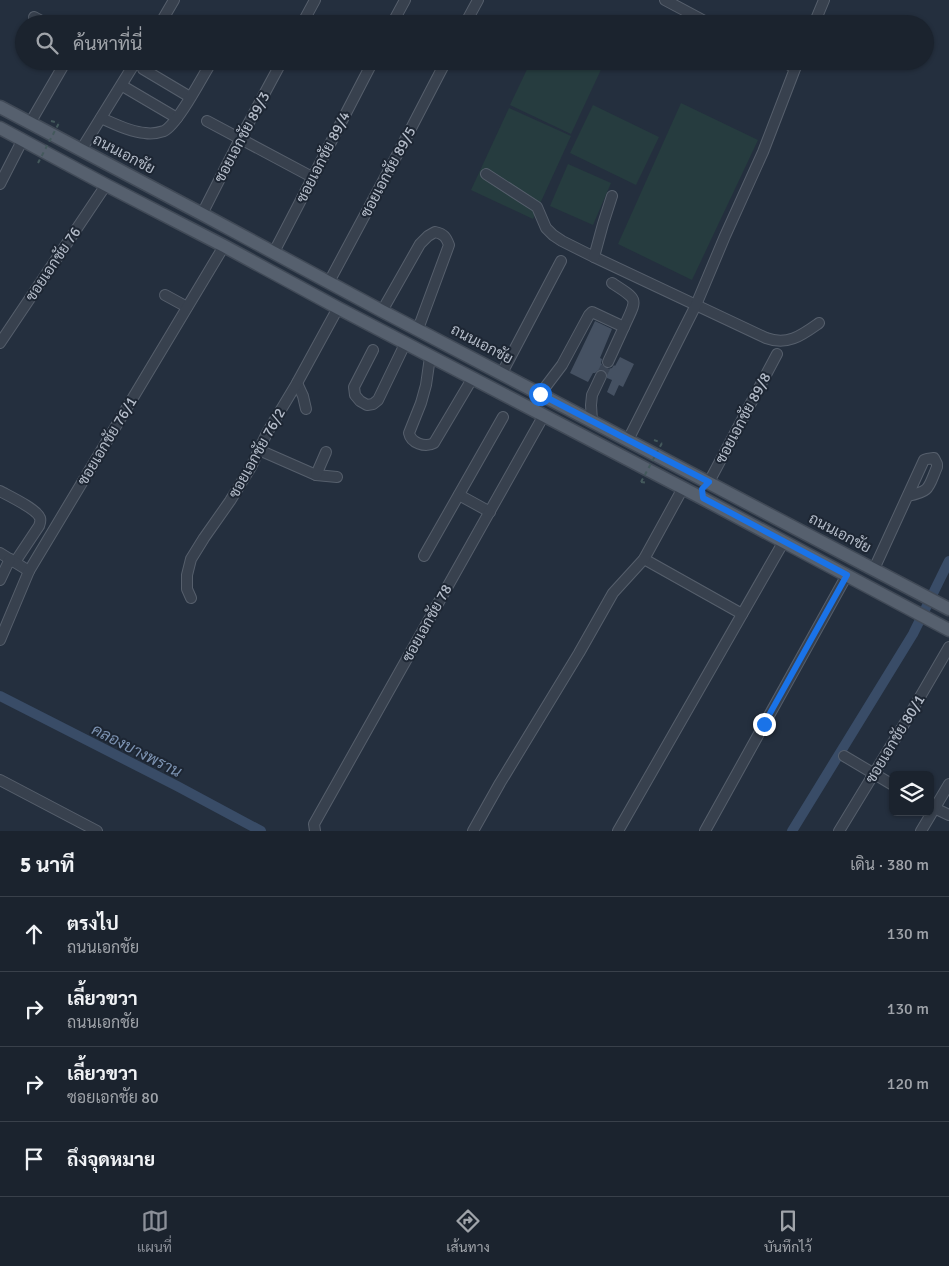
<!DOCTYPE html>
<html lang="th">
<head>
<meta charset="utf-8">
<style>
  body { margin:0; font-family:Signika,Sarabun,sans-serif; background:#282f3a; color:#f1f3f6 }
  .controls { position:absolute; right:15px; bottom:15px; display:grid; overflow:hidden; border-radius:8px; box-shadow:0 1px 4px #0004 }
  .controls button { width:45px; height:45px; display:grid; place-items:center; padding:0; border:0; border-bottom:1px solid #39404a; background:#1b232e; color:#f1f3f6; font:25px sans-serif }
  .stop { position:absolute; width:15px; height:15px; margin:-11px; border:4px solid #1a73e8; border-radius:50%; background:#fff }
  .stop.end { background:#1a73e8; border-color:#fff; box-shadow:0 1px 5px #0008 }
  .list { margin:0; padding:0; list-style:none }
  h2 { display:flex; justify-content:space-between; align-items:center; height:65px; margin:0; padding:0 20px; font-size:21px }
  h2 small { font-size:16px; font-weight:400; color:#a0a4aa }
  .list li { display:grid; grid-template-columns:32px 1fr auto; gap:15px; align-items:center; box-sizing:border-box; height:75px; padding:0 20px; border-top:1px solid #39404a }
  .list b { display:block; font-size:19px; white-space:nowrap }
  .list p { margin:0; font-size:16px; white-space:nowrap; color:#a0a4aa }
  .list em { font-size:16px; font-style:normal; color:#a0a4aa }
  .icon { flex:none; width:28px; height:28px; fill:none; stroke:currentColor; stroke-width:2; stroke-linecap:round; stroke-linejoin:round }
  .map { position:relative; flex:none; width:949px; height:831px; overflow:hidden }
  .search { position:absolute; background:#1b232e; box-shadow:0 1px 4px #0004; left:15px; right:15px; top:15px; height:55px; display:flex; align-items:center; gap:12px; box-sizing:border-box; padding:0 18px; border-radius:28px; color:#a0a4aa; font-size:19px }
  .sheet { height:365px; background:#1b232e }
  nav { display:flex; justify-content:space-around; align-items:center; box-sizing:border-box; height:70px; border-top:1px solid #39404a; background:#1b232e; font-size:14px; color:#a0a4aa }
  nav a { display:grid; justify-items:center; gap:2px }
  nav .on { color:#8c9099 }
  .map>svg:first-child { display:block }
  .green { fill:#263c3f }
  .lines { fill:none; stroke-linecap:round; stroke-linejoin:round }
  .canal { stroke:#394c67; stroke-width:10 }
  .building { fill:#455162 }
  .minor-tunnel { stroke:#3a4453; stroke-width:10; stroke-dasharray:10 5; stroke-linecap:butt }
  .minor-casing { stroke:#565f6c; stroke-width:12 }
  .major-casing { stroke:#414a57; stroke-width:15 }
  .path { stroke:#44595c; stroke-width:2; stroke-dasharray:4 4; stroke-linecap:butt }
  .minor { stroke:#38414e; stroke-width:10 }
  .major { stroke:#56606e; stroke-width:12 }
  .path-bridge { stroke:#44595c; stroke-width:2; stroke-dasharray:4 4; stroke-linecap:butt }
  .route { stroke:#1a73e8; stroke-width:6 }
  .labels { text-anchor:middle; stroke-width:4; stroke-linejoin:round; paint-order:stroke }
  .street-label { font-size:15px; fill:#b4bcc9; stroke:#1d2633 }
  .water-label { font-size:16px; font-style:italic; fill:#7c92b1; stroke:#1d2633 }
</style>
</head>
<body>
<div class="map">
<svg width="949" height="831" viewBox="0 0 949 831">
  <rect width="100%" height="100%" fill="#242f3e"/>
  <g class="green">
    <polygon points="531,61 605,61 571,134 510,105"/>
    <polygon points="681,103 758,140 692,280 618,244"/>
    <polygon points="593,105 659,137 636,185 570,153"/>
    <polygon points="509,108 571,136 533,219 471,190"/>
    <polygon points="568,164 611,183 593,225 550,206"/>
  </g>
  <g class="lines">
    <g class="canal">
      <polyline points="0,696 177,786 261,831"/>
      <polyline points="792,831 913,634 949,561"/>
    </g>
  </g>
  <polygon class="building" points="595,321 612,329 600,358 602,359 601,363 603,366 608,369 612,368 614,365 615,366 620,357 634,364 623,387 619,385 614,396 607,392 612,380 607,378 607,373 604,370 600,369 595,373 593,373 588,382 570,373"/>
  <g class="lines">
    <polyline class="minor-tunnel" points="601,376 608,362"/>
    <g class="minor-casing">
      <g id="minor">
        <polyline points="665,0 710,24"/>
        <polyline points="34,17 47,24"/>
        <polyline points="160,24 174,0"/>
        <polyline points="234,24 235,22"/>
        <polyline points="302,24 315,0"/>
        <polyline points="392,24 405,0"/>
        <polyline points="465,24 478,0"/>
        <polyline points="814,24 824,0"/>
        <polyline points="782,61 795,68"/>
        <polyline points="143,69 190,97"/>
        <polyline points="126,88 177,118"/>
        <path d="M101,118C115,124 130,132 145,133C151,134 158,133 164,131C178,124 202,77 212,61"/>
        <polyline points="207,121 312,177"/>
        <polyline points="30,123 66,61"/>
        <polyline points="81,150 136,61"/>
        <path d="M486,174L537,207L546,228L553,235L562,241L594,257L766,338C788,346 802,335 819,323"/>
        <polyline points="0,184 22,141"/>
        <polyline points="202,214 240,139 282,61"/>
        <polyline points="274,252 373,61"/>
        <polyline points="594,257 603,224 612,196"/>
        <polyline points="329,282 405,140 446,61"/>
        <path d="M612,283C640,301 637,298 624,327"/>
        <polyline points="165,295 187,307"/>
        <path d="M382,311L420,244L428,236L435,232C444,234 446,237 449,245L418,329"/>
        <polyline points="0,343 106,185"/>
        <polyline points="373,350 354,387 355,395 360,401 367,405 373,404 378,400 405,344"/>
        <path d="M430,357L426,385L421,403L409,433C411,443 425,448 434,443L472,379"/>
        <polyline points="502,373 561,261"/>
        <polyline points="297,383 303,396 306,409"/>
        <polyline points="540,394 562,365 589,315 592,312 624,327 608,362"/>
        <polyline points="592,421 591,405 592,395 601,376"/>
        <polyline points="628,440 696,305 725,236 763,152 798,61"/>
        <polyline points="259,450 316,475 337,477"/>
        <polyline points="316,475 326,452"/>
        <polyline points="709,482 777,354"/>
        <path d="M0,491C9,496 37,509 40,518C41,521 40,523 39,526L15,562"/>
        <polyline points="459,495 490,512"/>
        <polyline points="0,553 29,571"/>
        <polyline points="424,556 503,417"/>
        <polyline points="644,559 742,614"/>
        <path d="M874,569L924,460L927,459L934,458L937,464V467C928,488 931,491 908,496"/>
        <polyline points="0,580 10,559"/>
        <polyline points="191,598 187,589 187,575 191,559 204,538 230,501 251,467 267,433 297,383 338,308"/>
        <polyline points="0,640 29,571 224,246"/>
        <polyline points="844,756 893,785"/>
        <polyline points="0,780 97,831"/>
        <polyline points="930,806 949,815"/>
        <polyline points="315,831 314,824 544,415"/>
        <polyline points="473,831 500,783 579,653 613,593 644,559 683,488"/>
        <polyline points="618,831 784,541"/>
        <polyline points="705,831 847,575"/>
        <polyline points="839,831 906,721 949,647"/>
        <polyline points="921,831 949,784"/>
      </g>
    </g>
    <g class="major-casing">
      <g id="major">
        <polyline points="0,107 202,214 382,311 949,609"/>
        <polyline points="0,128 106,185 224,246 338,308 700,497 949,630"/>
      </g>
    </g>
    <g class="path">
      <polyline points="51,121 59,123"/>
      <polyline points="654,440 662,443"/>
      <polyline points="641,482 648,483"/>
    </g>
    <use href="#minor" class="minor"/>
    <use href="#major" class="major"/>
    <g class="path-bridge">
      <polyline points="38,163 59,123"/>
      <polyline points="641,482 662,443"/>
    </g>
  </g>
  <g class="lines">
    <polyline class="route" points="540,394 709,482 702,489 703,498 847,575 764,724"/>
  </g>
  <g class="labels">
    <g class="street-label">
      <text transform="translate(242 137) rotate(-62)" y="5">ซอยเอกชัย 89/3</text>
      <text transform="translate(124 154) rotate(28)" y="5">ถนนเอกชัย</text>
      <text transform="translate(323 157) rotate(-63)" y="5">ซอยเอกชัย 89/4</text>
      <text transform="translate(388 172) rotate(-62)" y="5">ซอยเอกชัย 89/5</text>
      <text transform="translate(53 264) rotate(-56)" y="5">ซอยเอกชัย 76</text>
      <text transform="translate(482 344) rotate(28)" y="5">ถนนเอกชัย</text>
      <text transform="translate(743 418) rotate(-62)" y="5">ซอยเอกชัย 89/8</text>
      <text transform="translate(107 441) rotate(-59)" y="5">ซอยเอกชัย 76/1</text>
      <text transform="translate(257 453) rotate(-61)" y="5">ซอยเอกชัย 76/2</text>
      <text transform="translate(840 533) rotate(28)" y="5">ถนนเอกชัย</text>
      <text transform="translate(427 623) rotate(-61)" y="5">ซอยเอกชัย 78</text>
      <text transform="translate(895 739) rotate(-59)" y="5">ซอยเอกชัย 80/1</text>
    </g>
    <g class="water-label">
      <text transform="translate(137 750) rotate(27)" y="6">คลองบางพราน</text>
    </g>
  </g>
</svg>
<div class="controls">
<button><svg class="icon" aria-label="layers" viewBox="0 0 24 24"><path d="M12 4l9 5-9 5-9-5zM3 14l9 5 9-5"/></svg></button>
</div>
<div class="stop" style="left:540px;top:394px"></div>
<div class="stop end" style="left:764px;top:724px"></div>
<div class="search"><svg class="icon" aria-label="search" viewBox="0 0 24 24"><circle cx="10" cy="10" r="6"/><path d="M15 15l6 6"/></svg>ค้นหาที่นี่</div>
</div>
<section class="sheet">
<h2>5 นาที<small>เดิน · 380 m</small></h2>
<ul class="list">
<li><svg class="icon" aria-label="ahead" viewBox="0 0 24 24"><path d="M12 20V5M6 11l6-6 6 6"/></svg><div><b>ตรงไป</b><p>ถนนเอกชัย</p></div><em>130 m</em></li>
<li><svg class="icon" aria-label="right" viewBox="0 0 24 24"><path d="M7 20v-9h11M14 6l5 5-5 5"/></svg><div><b>เลี้ยวขวา</b><p>ถนนเอกชัย</p></div><em>130 m</em></li>
<li><svg class="icon" aria-label="right" viewBox="0 0 24 24"><path d="M7 20v-9h11M14 6l5 5-5 5"/></svg><div><b>เลี้ยวขวา</b><p>ซอยเอกชัย 80</p></div><em>120 m</em></li>
<li><svg class="icon" aria-label="arrive" viewBox="0 0 24 24"><path d="M6 21V4h12l-3 4 3 4H6"/></svg><div><b>ถึงจุดหมาย</b></div></li>
</ul>
</section>
<nav>
<a class="on"><svg class="icon" aria-label="map" viewBox="0 0 24 24"><path d="M3 6l6-2 6 2 6-2v14l-6 2-6-2-6 2zM9 4v14M15 6v14"/></svg>แผนที่</a>
<a><svg class="icon" aria-label="directions" viewBox="0 0 24 24"><path d="M12 3l9 9-9 9-9-9zM9 14v-3h6M13 9l2 2-2 2"/></svg>เส้นทาง</a>
<a><svg class="icon" aria-label="saved" viewBox="0 0 24 24"><path d="M7 4h10v16l-5-4-5 4z"/></svg>บันทึกไว้</a>
</nav>
</body>
</html>
